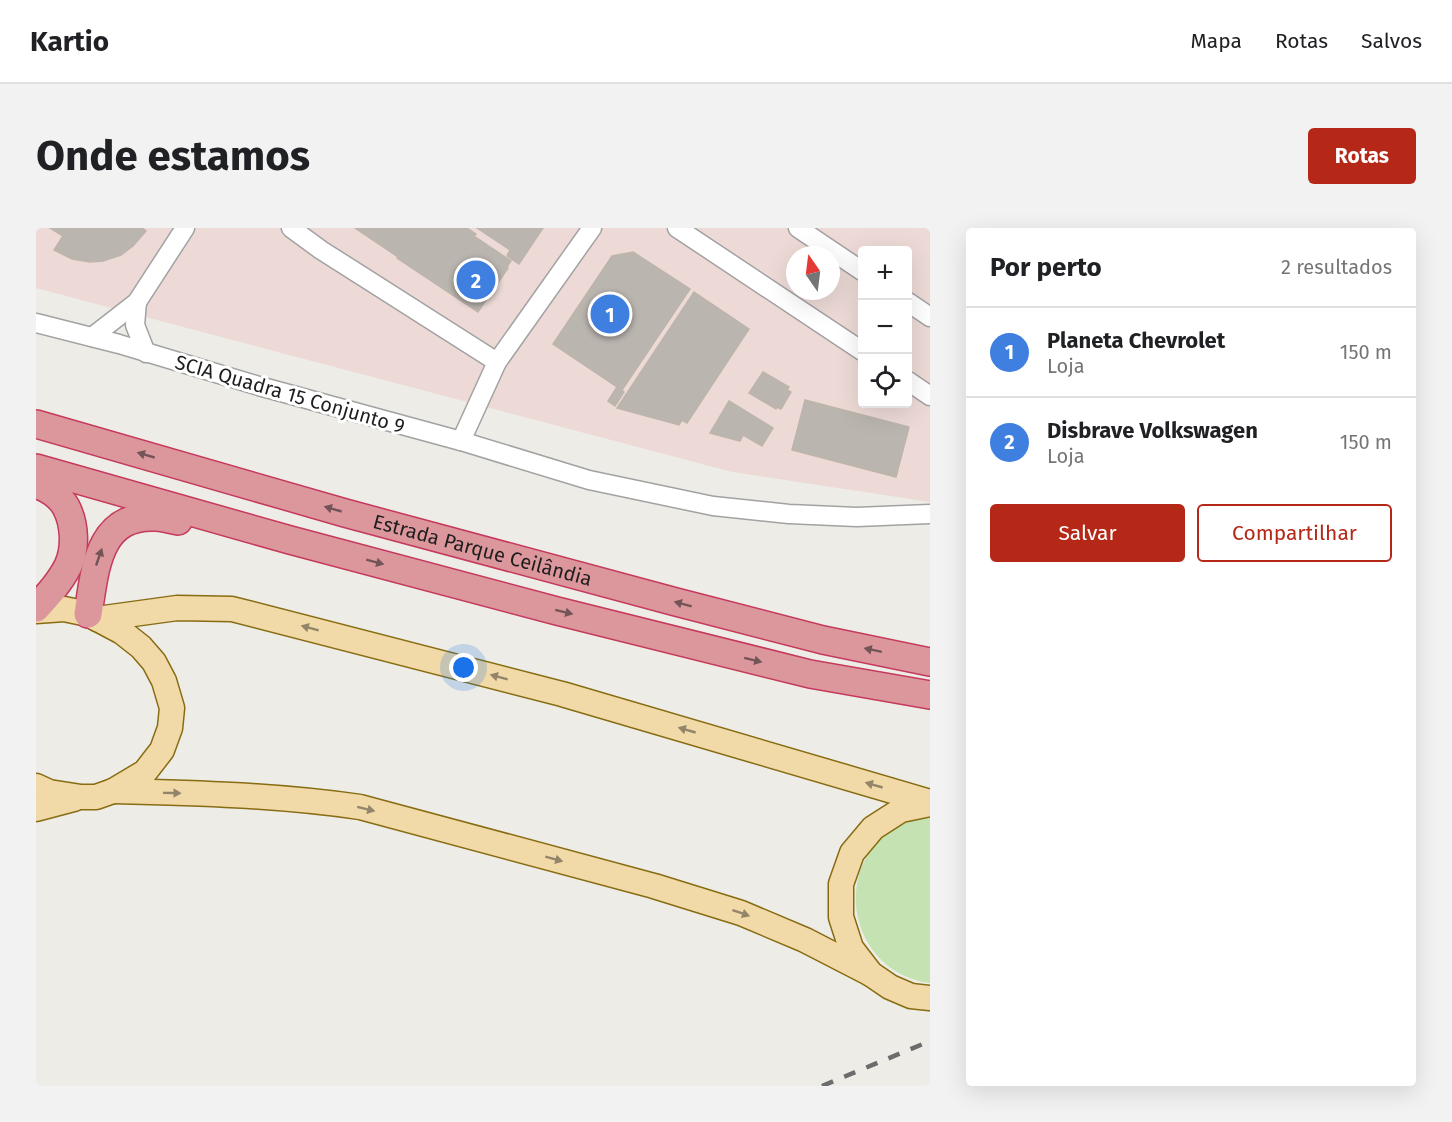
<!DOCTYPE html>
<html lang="pt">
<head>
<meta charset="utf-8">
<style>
  body { margin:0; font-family:"Fira Sans",sans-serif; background:#f2f2f2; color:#202124 }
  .controls { position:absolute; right:18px; top:18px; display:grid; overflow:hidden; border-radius:6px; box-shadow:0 6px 24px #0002 }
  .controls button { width:54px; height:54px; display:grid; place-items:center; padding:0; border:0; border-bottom:2px solid #e0e0e0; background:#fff; color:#202124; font:30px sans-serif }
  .compass { position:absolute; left:750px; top:18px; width:54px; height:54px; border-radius:50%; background:#fff; box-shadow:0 6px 24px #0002; rotate:346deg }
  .you { position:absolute; left:428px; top:440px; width:21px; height:21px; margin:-15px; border:4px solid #fff; border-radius:50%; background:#1a73e8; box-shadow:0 0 0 9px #1a73e833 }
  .badge { display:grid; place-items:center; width:39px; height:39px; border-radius:50%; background:#b52818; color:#fff; font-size:20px; font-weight:700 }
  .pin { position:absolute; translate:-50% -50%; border:3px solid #fff; box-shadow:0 2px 6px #0006 }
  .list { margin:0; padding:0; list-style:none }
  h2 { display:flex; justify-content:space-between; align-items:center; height:78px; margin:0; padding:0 24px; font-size:26px }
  h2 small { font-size:20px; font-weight:400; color:#757577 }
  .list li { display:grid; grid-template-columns:39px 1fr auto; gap:18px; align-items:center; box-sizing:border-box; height:90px; padding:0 24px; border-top:2px solid #e0e0e0 }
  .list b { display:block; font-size:22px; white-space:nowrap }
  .list p { margin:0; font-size:20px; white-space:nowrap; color:#757577 }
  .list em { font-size:20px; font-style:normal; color:#757577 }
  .actions { display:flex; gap:12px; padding:18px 24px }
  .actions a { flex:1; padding:14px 0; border:2px solid #b52818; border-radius:6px; text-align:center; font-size:21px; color:#b52818 }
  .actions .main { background:#b52818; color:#fff }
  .icon { flex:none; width:33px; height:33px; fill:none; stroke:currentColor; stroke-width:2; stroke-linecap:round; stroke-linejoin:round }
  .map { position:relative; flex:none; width:894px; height:858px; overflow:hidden; border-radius:6px }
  header { display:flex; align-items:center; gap:36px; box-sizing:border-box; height:84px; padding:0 30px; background:#fff; border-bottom:2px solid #e0e0e0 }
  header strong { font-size:28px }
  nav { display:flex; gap:33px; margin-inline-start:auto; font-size:21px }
  .intro { display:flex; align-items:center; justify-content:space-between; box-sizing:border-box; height:144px; padding:0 36px }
  h1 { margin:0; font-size:42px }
  .button { padding:15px 27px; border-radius:6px; background:#b52818; color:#fff; font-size:21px; font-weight:700 }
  main { display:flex; gap:36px; padding:0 36px }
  aside { flex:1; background:#fff; border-radius:6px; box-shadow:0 6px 24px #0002 }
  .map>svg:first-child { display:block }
  .commercial { fill:#eddad7; fill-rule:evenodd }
  .grass { fill:#c5e2b2 }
  .building { fill:#bbb5af; stroke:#beb5aa; stroke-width:1.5 }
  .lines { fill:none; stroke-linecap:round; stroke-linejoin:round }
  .minor-casing { stroke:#a2a2a2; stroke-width:21 }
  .major-casing { stroke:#876c12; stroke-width:27 }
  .highway-casing { stroke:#c53a5c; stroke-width:30 }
  .minor { stroke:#fff; stroke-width:18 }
  .major { stroke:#f1d9a8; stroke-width:24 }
  .highway { stroke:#dc979d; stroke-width:27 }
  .rail { stroke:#6c6c6c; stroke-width:4.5; stroke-dasharray:12 12; stroke-linecap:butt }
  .oneway { fill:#735457 }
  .oneway2 { fill:#92856a }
  .labels { text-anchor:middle; stroke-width:6; stroke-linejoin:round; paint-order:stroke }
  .street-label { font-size:20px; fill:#1e1e1e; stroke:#fff }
</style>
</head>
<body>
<header>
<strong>Kartio</strong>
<nav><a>Mapa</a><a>Rotas</a><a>Salvos</a></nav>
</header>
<div class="intro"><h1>Onde estamos</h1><a class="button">Rotas</a></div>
<main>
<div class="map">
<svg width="894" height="858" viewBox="0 0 894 858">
  <rect width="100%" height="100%" fill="#eeece6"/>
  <path class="commercial" d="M0,0H894V274L696,244L0,60ZM826,22H872V176H826ZM759,27H795V63H759Z"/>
  <path class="grass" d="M894,587V755C820,746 793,651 852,604C864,594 879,590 894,587Z"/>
  <g class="building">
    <polygon points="14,0 106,0 110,3 97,18 85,27 67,33 54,34 36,31 18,22 27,8"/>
    <polygon points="319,0 381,0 362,29"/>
    <polygon points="381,0 431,0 440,6 438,8 475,33 471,39 472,40 442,84 361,30"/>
    <polygon points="441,0 507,0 483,36 471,28 474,22"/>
    <polygon points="597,24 654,61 586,162 588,164 579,178 572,173 581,159 517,116 576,28"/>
    <polygon points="658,64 713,101 651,195 646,192 643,197 581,180"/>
    <polygon points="727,144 753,159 751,162 755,164 745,181 741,179 740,181 713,165"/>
    <polygon points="769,172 873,199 860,249 756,222"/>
    <polygon points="693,173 737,200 726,218 707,207 704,213 674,205"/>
  </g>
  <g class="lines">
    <g class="minor-casing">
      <g id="minor">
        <polyline points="255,0 285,22 461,134"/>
        <polyline points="641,0 826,123"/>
        <polyline points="762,0 826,43"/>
        <polyline points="101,74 99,97 110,125"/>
        <polyline points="872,74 894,89"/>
        <polyline points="0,95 83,116 223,158 425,213 553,252 677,278 753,286 821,289 894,286"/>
        <polyline points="56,109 101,74 149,0"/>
        <polyline points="872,153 894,168"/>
        <polyline points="425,213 461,134 556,0"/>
      </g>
    </g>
    <g class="major-casing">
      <g id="major">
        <polyline points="0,383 28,381 52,386 86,404 105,419 118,434 128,453 136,480 134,500 126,522 109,544 77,563 60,569 45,569 13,564 0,558"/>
        <polyline points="61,391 141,380 196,381 526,466 894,574"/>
        <path d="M77,563C160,565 241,567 324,579L618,658L705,685L769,712L835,746"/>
        <polyline points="894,576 865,582 837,600 816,625 805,656 805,689 815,720 835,746 854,759 875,768 894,770"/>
        <polyline points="0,581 38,571"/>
      </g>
    </g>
    <g class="highway-casing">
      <g id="highway">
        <path id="s1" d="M0,196L309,285L640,374L787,412L894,434"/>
        <polyline points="0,240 254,312 521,383 774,446 894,467"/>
        <path d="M0,256C11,260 24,268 30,279C39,296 40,321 32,338C24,354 12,367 0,380"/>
        <path d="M52,386C59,343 61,286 120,289C127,289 135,292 142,293"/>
      </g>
    </g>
    <use href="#minor" class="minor"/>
    <use href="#major" class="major"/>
    <use href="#highway" class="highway"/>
    <polyline class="rail" points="786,858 894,813"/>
  </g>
  <defs><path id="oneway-solid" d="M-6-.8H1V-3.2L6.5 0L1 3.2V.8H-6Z" transform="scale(1.5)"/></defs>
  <g class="oneway">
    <use href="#oneway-solid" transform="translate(110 227) rotate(-164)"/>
    <use href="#oneway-solid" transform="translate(297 281) rotate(-164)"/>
    <use href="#oneway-solid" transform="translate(63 329) rotate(-71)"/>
    <use href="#oneway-solid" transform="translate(339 334) rotate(15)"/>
    <use href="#oneway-solid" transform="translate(647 376) rotate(-165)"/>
    <use href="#oneway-solid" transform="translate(528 384) rotate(14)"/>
    <use href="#oneway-solid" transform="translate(837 422) rotate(-168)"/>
    <use href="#oneway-solid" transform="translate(717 432) rotate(14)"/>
  </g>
  <g class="oneway2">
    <use href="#oneway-solid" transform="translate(274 400) rotate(-165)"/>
    <use href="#oneway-solid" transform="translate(463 449) rotate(-165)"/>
    <use href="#oneway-solid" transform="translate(651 502) rotate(-164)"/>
    <use href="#oneway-solid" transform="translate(838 557) rotate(-164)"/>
    <use href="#oneway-solid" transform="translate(136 565) rotate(1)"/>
    <use href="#oneway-solid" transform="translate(330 581) rotate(14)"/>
    <use href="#oneway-solid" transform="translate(518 631) rotate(15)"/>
    <use href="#oneway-solid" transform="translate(705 685) rotate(19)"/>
  </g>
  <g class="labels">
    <g class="street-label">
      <text transform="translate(254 166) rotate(16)" y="7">SCIA Quadra 15 Conjunto 9</text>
      <text dy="7" stroke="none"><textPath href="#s1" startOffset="464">Estrada Parque Ceilândia</textPath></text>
    </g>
  </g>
</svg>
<div class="controls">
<button>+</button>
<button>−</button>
<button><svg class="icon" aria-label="locate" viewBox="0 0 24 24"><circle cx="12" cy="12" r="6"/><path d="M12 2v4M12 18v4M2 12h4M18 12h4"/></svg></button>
</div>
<svg class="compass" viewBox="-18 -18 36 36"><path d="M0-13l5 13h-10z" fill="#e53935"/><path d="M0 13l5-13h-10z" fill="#757577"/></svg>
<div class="you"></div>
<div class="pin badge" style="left:574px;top:86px;background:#3f7fe0">1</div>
<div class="pin badge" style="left:440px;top:52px;background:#3f7fe0">2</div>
</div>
<aside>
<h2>Por perto<small>2 resultados</small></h2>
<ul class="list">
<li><span class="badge" style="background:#3f7fe0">1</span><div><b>Planeta Chevrolet</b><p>Loja</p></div><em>150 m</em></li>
<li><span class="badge" style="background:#3f7fe0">2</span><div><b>Disbrave Volkswagen</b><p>Loja</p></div><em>150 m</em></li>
</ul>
<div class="actions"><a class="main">Salvar</a><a>Compartilhar</a></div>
</aside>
</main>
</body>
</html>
